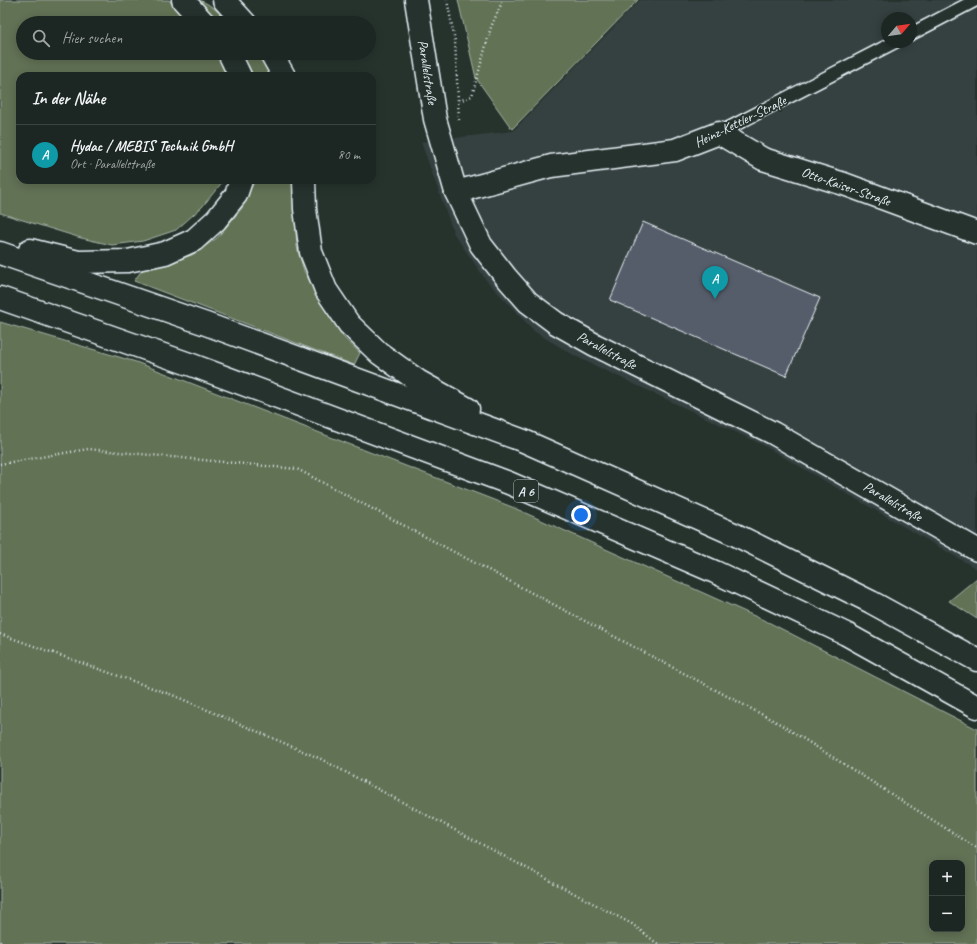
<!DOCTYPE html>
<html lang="de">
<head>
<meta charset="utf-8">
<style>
  body { margin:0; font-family:Caveat,sans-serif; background:#29322f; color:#f1f3f6 }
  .controls { position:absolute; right:12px; bottom:12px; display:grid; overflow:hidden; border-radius:8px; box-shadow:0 2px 10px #0003 }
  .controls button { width:36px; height:36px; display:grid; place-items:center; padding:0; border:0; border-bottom:1px solid #3a4340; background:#1c2622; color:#f1f3f6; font:20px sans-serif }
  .compass { position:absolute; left:881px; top:12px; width:36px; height:36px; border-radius:50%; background:#1c2622; box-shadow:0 2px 10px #0003; rotate:61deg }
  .you { position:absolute; left:581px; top:515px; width:14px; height:14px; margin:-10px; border:3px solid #fff; border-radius:50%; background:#1a73e8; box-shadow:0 0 0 6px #1a73e833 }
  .badge { display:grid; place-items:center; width:26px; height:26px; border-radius:50%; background:#ffd166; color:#fff; font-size:13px; font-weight:700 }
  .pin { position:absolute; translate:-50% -33px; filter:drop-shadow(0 1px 2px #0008) }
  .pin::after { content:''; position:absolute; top:21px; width:14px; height:12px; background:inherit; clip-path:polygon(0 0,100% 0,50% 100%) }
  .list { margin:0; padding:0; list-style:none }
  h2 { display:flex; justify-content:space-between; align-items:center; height:52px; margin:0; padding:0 16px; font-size:17px }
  h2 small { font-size:13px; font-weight:400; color:#a0a5a5 }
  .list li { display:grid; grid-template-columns:26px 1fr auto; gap:12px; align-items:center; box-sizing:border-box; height:60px; padding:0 16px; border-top:1px solid #3a4340 }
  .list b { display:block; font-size:15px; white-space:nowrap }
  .list p { margin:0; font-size:13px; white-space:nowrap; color:#a0a5a5 }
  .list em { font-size:13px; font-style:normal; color:#a0a5a5 }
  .icon { flex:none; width:22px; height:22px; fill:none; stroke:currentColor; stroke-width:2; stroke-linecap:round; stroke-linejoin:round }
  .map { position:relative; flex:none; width:977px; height:944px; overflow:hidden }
  .search { position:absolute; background:#1c2622; box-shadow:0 2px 10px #0003; left:16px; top:16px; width:360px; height:44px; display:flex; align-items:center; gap:10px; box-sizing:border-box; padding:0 14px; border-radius:22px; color:#a0a5a5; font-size:15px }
  .panel { position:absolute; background:#1c2622; box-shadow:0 2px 10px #0003; left:16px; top:72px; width:360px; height:112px; border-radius:12px }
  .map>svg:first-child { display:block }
  .built { fill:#35403f; fill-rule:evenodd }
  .green { fill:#627254; stroke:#a5b2a6; fill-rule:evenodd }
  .building { fill:#575d6a; stroke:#e8f1f8 }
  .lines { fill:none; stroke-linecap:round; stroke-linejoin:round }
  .lane-casing { stroke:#e8f1f8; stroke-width:15 }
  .street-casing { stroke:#e8f1f8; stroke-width:25 }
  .secondary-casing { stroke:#e8f1f8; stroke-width:25 }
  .highway-casing { stroke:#e8f1f8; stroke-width:25 }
  .path { stroke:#e8f1f8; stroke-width:2.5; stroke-dasharray:1 3; stroke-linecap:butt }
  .lane { stroke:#26332d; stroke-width:12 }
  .street { stroke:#26332d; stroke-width:22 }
  .secondary { stroke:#26332d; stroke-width:22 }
  .highway { stroke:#26332d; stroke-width:22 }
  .labels { text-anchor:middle; stroke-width:3.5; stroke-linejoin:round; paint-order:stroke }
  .shield { fill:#26332d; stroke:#aeb8bb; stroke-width:1 }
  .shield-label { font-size:13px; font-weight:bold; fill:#e8f1f8 }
  .street-label { font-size:14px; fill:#e8f1f8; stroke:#26332d }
</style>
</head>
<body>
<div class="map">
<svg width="977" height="944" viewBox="0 0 977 944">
  <rect width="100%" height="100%" fill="#26332d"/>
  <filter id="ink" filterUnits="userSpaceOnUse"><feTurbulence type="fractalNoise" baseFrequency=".025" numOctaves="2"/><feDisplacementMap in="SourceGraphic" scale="8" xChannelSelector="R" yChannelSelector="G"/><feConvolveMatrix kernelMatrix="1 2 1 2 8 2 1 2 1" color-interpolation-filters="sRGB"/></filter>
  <g filter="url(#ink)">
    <path class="built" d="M640,0H977V569L761,444L577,357L535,332L486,280L454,234L421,142L513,131ZM887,18H911V42H887Z"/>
    <g class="green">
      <polygon points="0,0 169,0 189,23 23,23 23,53 214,53 222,62 227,76 20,76 20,180 224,180 202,207 176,230 143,241 112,245 81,238 0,213"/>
      <path d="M196,0C207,0 222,15 229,23H217Z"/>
      <polygon points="458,0 638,0 512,129 476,78"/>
      <polygon points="240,53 257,53 271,76 254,76"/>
      <polygon points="255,180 292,180 297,247 304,271 323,305 343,337 360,353 354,365 134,281 142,270 192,255 217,238 242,208"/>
      <path d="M0,322L136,362L512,507L770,623L977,729V944H0ZM932,863H962V929H932Z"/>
      <polygon points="977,578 977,619 949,601"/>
    </g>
    <polygon class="building" points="643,222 820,298 786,376 610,300"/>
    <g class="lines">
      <g class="lane-casing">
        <g id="lane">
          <polyline points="911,34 976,0"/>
          <polyline points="719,133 895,42"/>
        </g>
      </g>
      <g class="street-casing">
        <polyline id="street" points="456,192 551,166 675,150 719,133 763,159 844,184 977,233"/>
      </g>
      <g class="secondary-casing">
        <polyline id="secondary" points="416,0 435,119 456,192 481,245 506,277 528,302 556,323 595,345 773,433 977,550"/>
      </g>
      <g class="highway-casing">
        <g id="highway">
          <polyline points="183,0 204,23"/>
          <polyline points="224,0 245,23"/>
          <polyline points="229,53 240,76"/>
          <polyline points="271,53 284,76"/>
          <polyline points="304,180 305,209 311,252 326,290 349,324 379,353 418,381 468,409"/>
          <polyline points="30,250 78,262 128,261 165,253 194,240 216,220 236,195 241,180"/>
          <polyline points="0,253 206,324 524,441 736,535 871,602 977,660"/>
          <polyline points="0,298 192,365 509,483 715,572 846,634 977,707"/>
        </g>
      </g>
      <g class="path">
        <polyline points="447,0 455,41 459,120"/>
        <polyline points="459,101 472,96 491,27 503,0"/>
        <polyline points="0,464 88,449 297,469 780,724 977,848"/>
        <polyline points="0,634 175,696 321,759 632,924 658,944"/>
        <polyline points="0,942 3,944"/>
      </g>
      <use href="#lane" class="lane"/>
      <use href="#street" class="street"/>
      <use href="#secondary" class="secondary"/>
      <use href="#highway" class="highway"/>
    </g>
  </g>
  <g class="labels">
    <rect class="shield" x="514" y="480" width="24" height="22" rx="3"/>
    <g class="shield-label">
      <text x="526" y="496">A 6</text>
    </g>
    <g class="street-label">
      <text transform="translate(428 72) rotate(81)" y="5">Parallelstraße</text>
      <text transform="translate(740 121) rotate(-26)" y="5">Heinz-Kettler-Straße</text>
      <text transform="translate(846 186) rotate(19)" y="5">Otto-Kaiser-Straße</text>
      <text transform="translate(607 350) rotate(28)" y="5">Parallelstraße</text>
      <text transform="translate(893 501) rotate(30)" y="5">Parallelstraße</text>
    </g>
  </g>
</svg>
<div class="controls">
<button>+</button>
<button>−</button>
</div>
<svg class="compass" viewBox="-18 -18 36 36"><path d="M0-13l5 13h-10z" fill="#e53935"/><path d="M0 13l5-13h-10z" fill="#a0a5a5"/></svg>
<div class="you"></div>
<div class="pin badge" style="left:715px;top:299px;background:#0f9aa8">A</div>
<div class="search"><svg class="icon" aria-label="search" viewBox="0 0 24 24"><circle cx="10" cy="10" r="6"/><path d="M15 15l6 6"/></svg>Hier suchen</div>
<section class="panel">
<h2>In der Nähe<small></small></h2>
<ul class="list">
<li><span class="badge" style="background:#0f9aa8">A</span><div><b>Hydac / MEBIS Technik GmbH</b><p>Ort · Parallelstraße</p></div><em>80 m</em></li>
</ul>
</section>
</div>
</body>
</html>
